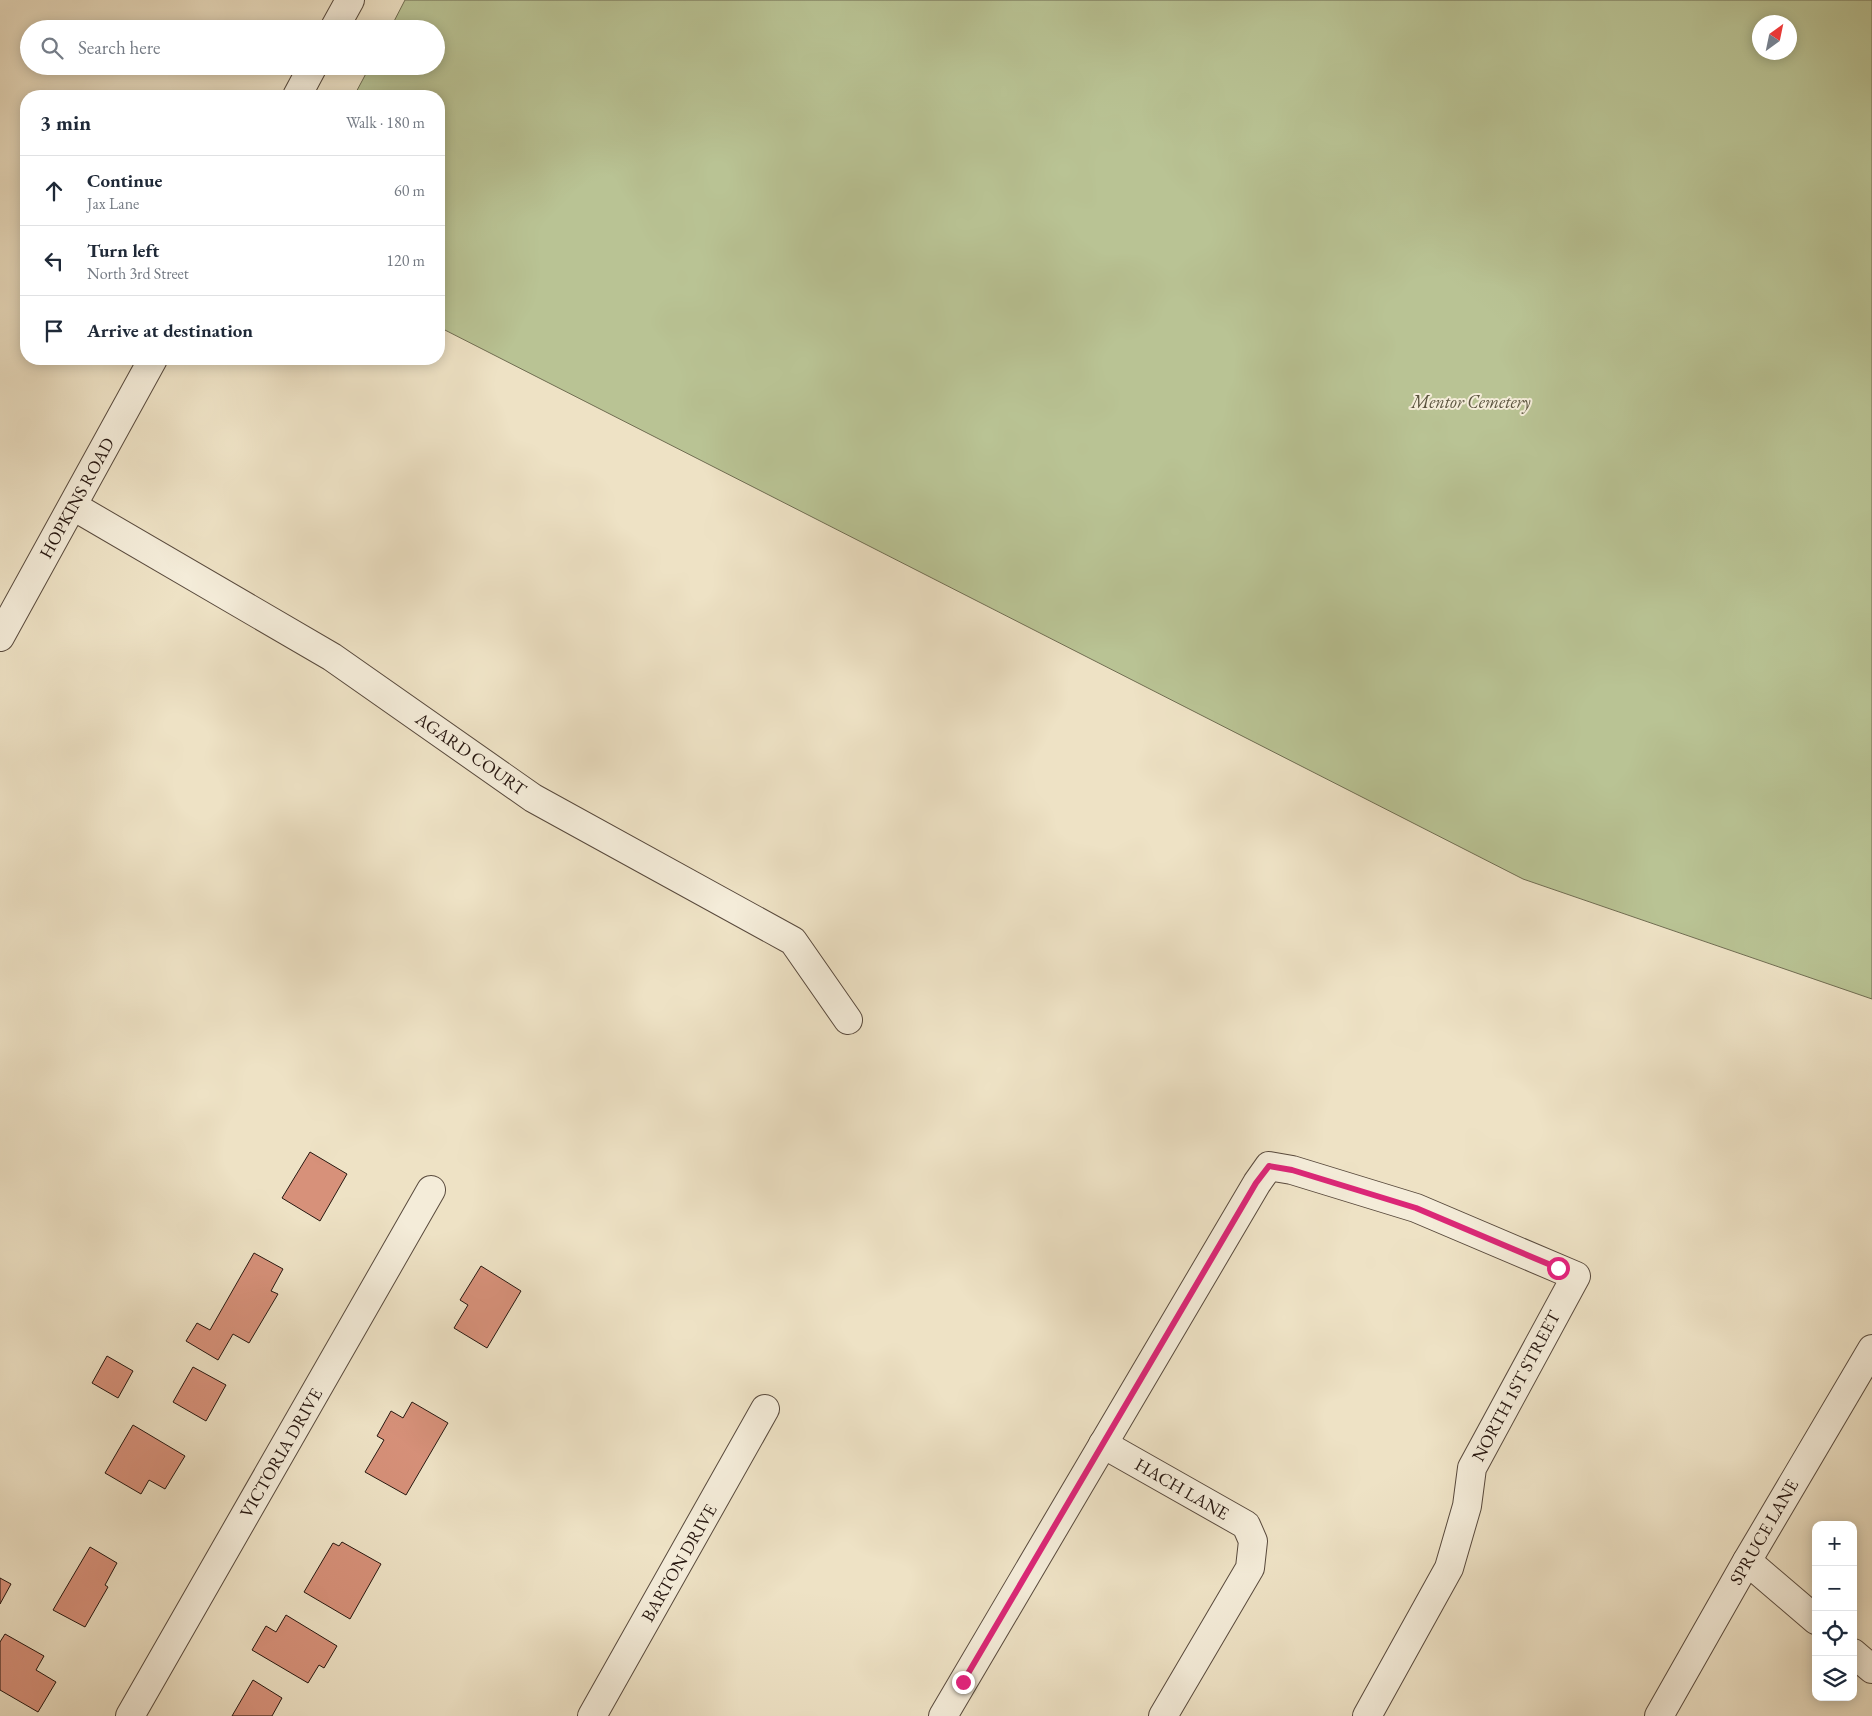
<!DOCTYPE html>
<html lang="en">
<head>
<meta charset="utf-8">
<style>
  body { margin:0; font-family:"EB Garamond",serif; background:#f6f6f7; color:#1f2937 }
  .controls { position:absolute; right:15px; bottom:15px; display:grid; overflow:hidden; border-radius:10px; box-shadow:0 2px 12px #0003 }
  .controls button { width:45px; height:45px; display:grid; place-items:center; padding:0; border:0; border-bottom:1px solid #e0e1e3; background:#fff; color:#1f2937; font:25px sans-serif }
  .compass { position:absolute; left:1752px; top:15px; width:45px; height:45px; border-radius:50%; background:#fff; box-shadow:0 2px 12px #0003; rotate:33deg }
  .stop { position:absolute; width:15px; height:15px; margin:-11px; border:4px solid #db2777; border-radius:50%; background:#fff }
  .stop.end { background:#db2777; border-color:#fff; box-shadow:0 1px 5px #0008 }
  .list { margin:0; padding:0; list-style:none }
  h2 { display:flex; justify-content:space-between; align-items:center; height:65px; margin:0; padding:0 20px; font-size:21px }
  h2 small { font-size:16px; font-weight:400; color:#747a83 }
  .list li { display:grid; grid-template-columns:32px 1fr auto; gap:15px; align-items:center; box-sizing:border-box; height:70px; padding:0 20px; border-top:1px solid #e0e1e3 }
  .list b { display:block; font-size:19px; white-space:nowrap }
  .list p { margin:0; font-size:16px; white-space:nowrap; color:#747a83 }
  .list em { font-size:16px; font-style:normal; color:#747a83 }
  .icon { flex:none; width:28px; height:28px; fill:none; stroke:currentColor; stroke-width:2; stroke-linecap:round; stroke-linejoin:round }
  .map { position:relative; flex:none; width:1872px; height:1716px; overflow:hidden }
  .search { position:absolute; background:#fff; box-shadow:0 2px 12px #0003; left:20px; top:20px; width:425px; height:55px; display:flex; align-items:center; gap:12px; box-sizing:border-box; padding:0 18px; border-radius:28px; color:#747a83; font-size:19px }
  .panel { position:absolute; background:#fff; box-shadow:0 2px 12px #0003; left:20px; top:90px; width:425px; height:275px; border-radius:20px }
  .map>svg:first-child { display:block }
  .green { fill:#b9c394; stroke:#706d52; fill-rule:evenodd }
  .building { fill:#d7917a; stroke:#271710 }
  .lines { fill:none; stroke-linecap:round; stroke-linejoin:round }
  .minor-casing { stroke:#594a3d; stroke-width:30 }
  .tertiary-casing { stroke:#594a3d; stroke-width:30 }
  .minor { stroke:#f4ecd9; stroke-width:28 }
  .tertiary { stroke:#f4ecd9; stroke-width:28 }
  .route { stroke:#db2777; stroke-width:6 }
  .labels { text-anchor:middle; stroke-width:4; stroke-linejoin:round; paint-order:stroke }
  .park-label { font-size:18px; font-style:italic; fill:#5a533e; stroke:#f4ecd9 }
  .street-label { font-size:18px; fill:#271710; stroke:#f4ecd9 }
</style>
</head>
<body>
<div class="map">
<svg width="1872" height="1716" viewBox="0 0 1872 1716">
  <rect width="100%" height="100%" fill="#eee2c5"/>
  <filter id="stains"><feTurbulence type="fractalNoise" baseFrequency=".004" numOctaves="4"/><feColorMatrix values="0 0 0 0 .2 0 0 0 0 .09 0 0 0 0 .02 0 0 0 .5 -.17"/></filter>
  <radialGradient id="worn" r=".72"><stop offset=".6" stop-color="#630" stop-opacity="0"/><stop offset="1" stop-color="#630" stop-opacity=".3"/></radialGradient>
  <path class="green" d="M405,0H1872V999L1523,879L439,327V96H354L370,66H436V29H390ZM1760,22H1790V52H1760Z"/>
  <g class="building">
    <polygon points="310,1152 347,1174 320,1221 282,1198"/>
    <polygon points="254,1253 283,1269 271,1291 278,1294 249,1343 233,1334 218,1360 186,1341 197,1323 210,1330"/>
    <polygon points="481,1266 521,1291 487,1348 454,1328 468,1305 460,1300"/>
    <polygon points="107,1356 133,1371 118,1398 92,1383"/>
    <polygon points="193,1367 226,1385 206,1421 173,1402"/>
    <polygon points="412,1402 448,1423 406,1495 365,1472 384,1440 377,1436 391,1411 403,1418"/>
    <polygon points="133,1425 185,1456 165,1489 149,1480 141,1494 105,1473"/>
    <polygon points="342,1542 381,1564 350,1619 304,1592 333,1543 339,1546"/>
    <polygon points="90,1547 117,1563 105,1585 108,1587 85,1627 53,1610"/>
    <polygon points="0,1578 11,1584 0,1604"/>
    <polygon points="286,1615 337,1646 324,1668 319,1665 308,1683 252,1650 266,1626 276,1632"/>
    <polygon points="5,1634 44,1656 36,1670 56,1682 38,1712 0,1690 0,1642"/>
    <polygon points="253,1680 282,1698 272,1716 232,1716"/>
  </g>
  <g class="lines">
    <g class="minor-casing">
      <g id="minor">
        <polyline points="73,506 332,657 533,798 793,941 848,1020"/>
        <polyline points="1103,1444 1246,1525 1253,1541 1250,1568 1163,1716"/>
        <polyline points="1747,1561 1816,1620"/>
        <polyline points="1853,1653 1872,1669"/>
        <polyline points="130,1716 431,1190"/>
        <polyline points="592,1716 765,1409"/>
        <polyline points="943,1716 1257,1183 1269,1166 1292,1170 1416,1208 1576,1276 1472,1468 1467,1506 1449,1568 1367,1716"/>
        <polyline points="1659,1716 1747,1561 1872,1349"/>
      </g>
    </g>
    <g class="tertiary-casing">
      <g id="tertiary">
        <polyline points="334,29 350,0"/>
        <polyline points="297,96 313,66"/>
        <polyline points="0,637 153,359"/>
      </g>
    </g>
    <use href="#minor" class="minor"/>
    <use href="#tertiary" class="tertiary"/>
  </g>
  <g class="lines">
    <polyline class="route" points="963,1682 1256,1183 1269,1166 1292,1170 1416,1208 1558,1268"/>
  </g>
  <g class="labels">
    <g class="park-label">
      <text x="1471" y="408">Mentor Cemetery</text>
    </g>
    <g class="street-label">
      <text transform="translate(77 498) rotate(-61)" y="6">HOPKINS ROAD</text>
      <text transform="translate(471 754) rotate(35)" y="6">AGARD COURT</text>
      <text transform="translate(1516 1386) rotate(-62)" y="6">NORTH 1ST STREET</text>
      <text transform="translate(281 1453) rotate(-60)" y="6">VICTORIA DRIVE</text>
      <text transform="translate(1182 1489) rotate(30)" y="6">HACH LANE</text>
      <text transform="translate(1764 1532) rotate(-60)" y="6">SPRUCE LANE</text>
      <text transform="translate(679 1563) rotate(-60)" y="6">BARTON DRIVE</text>
    </g>
  </g>
  <rect width="100%" height="100%" filter="url(#stains)"/>
  <rect width="100%" height="100%" fill="url(#worn)"/>
</svg>
<div class="controls">
<button>+</button>
<button>−</button>
<button><svg class="icon" aria-label="locate" viewBox="0 0 24 24"><circle cx="12" cy="12" r="6"/><path d="M12 2v4M12 18v4M2 12h4M18 12h4"/></svg></button>
<button><svg class="icon" aria-label="layers" viewBox="0 0 24 24"><path d="M12 4l9 5-9 5-9-5zM3 14l9 5 9-5"/></svg></button>
</div>
<svg class="compass" viewBox="-18 -18 36 36"><path d="M0-13l5 13h-10z" fill="#e53935"/><path d="M0 13l5-13h-10z" fill="#747a83"/></svg>
<div class="stop" style="left:1558px;top:1268px"></div>
<div class="stop end" style="left:963px;top:1682px"></div>
<div class="search"><svg class="icon" aria-label="search" viewBox="0 0 24 24"><circle cx="10" cy="10" r="6"/><path d="M15 15l6 6"/></svg>Search here</div>
<section class="panel">
<h2>3 min<small>Walk · 180 m</small></h2>
<ul class="list">
<li><svg class="icon" aria-label="ahead" viewBox="0 0 24 24"><path d="M12 20V5M6 11l6-6 6 6"/></svg><div><b>Continue</b><p>Jax Lane</p></div><em>60 m</em></li>
<li><svg class="icon" aria-label="left" viewBox="0 0 24 24"><path d="M17 20v-9H6M10 6l-5 5 5 5"/></svg><div><b>Turn left</b><p>North 3rd Street</p></div><em>120 m</em></li>
<li><svg class="icon" aria-label="arrive" viewBox="0 0 24 24"><path d="M6 21V4h12l-3 4 3 4H6"/></svg><div><b>Arrive at destination</b></div></li>
</ul>
</section>
</div>
</body>
</html>
